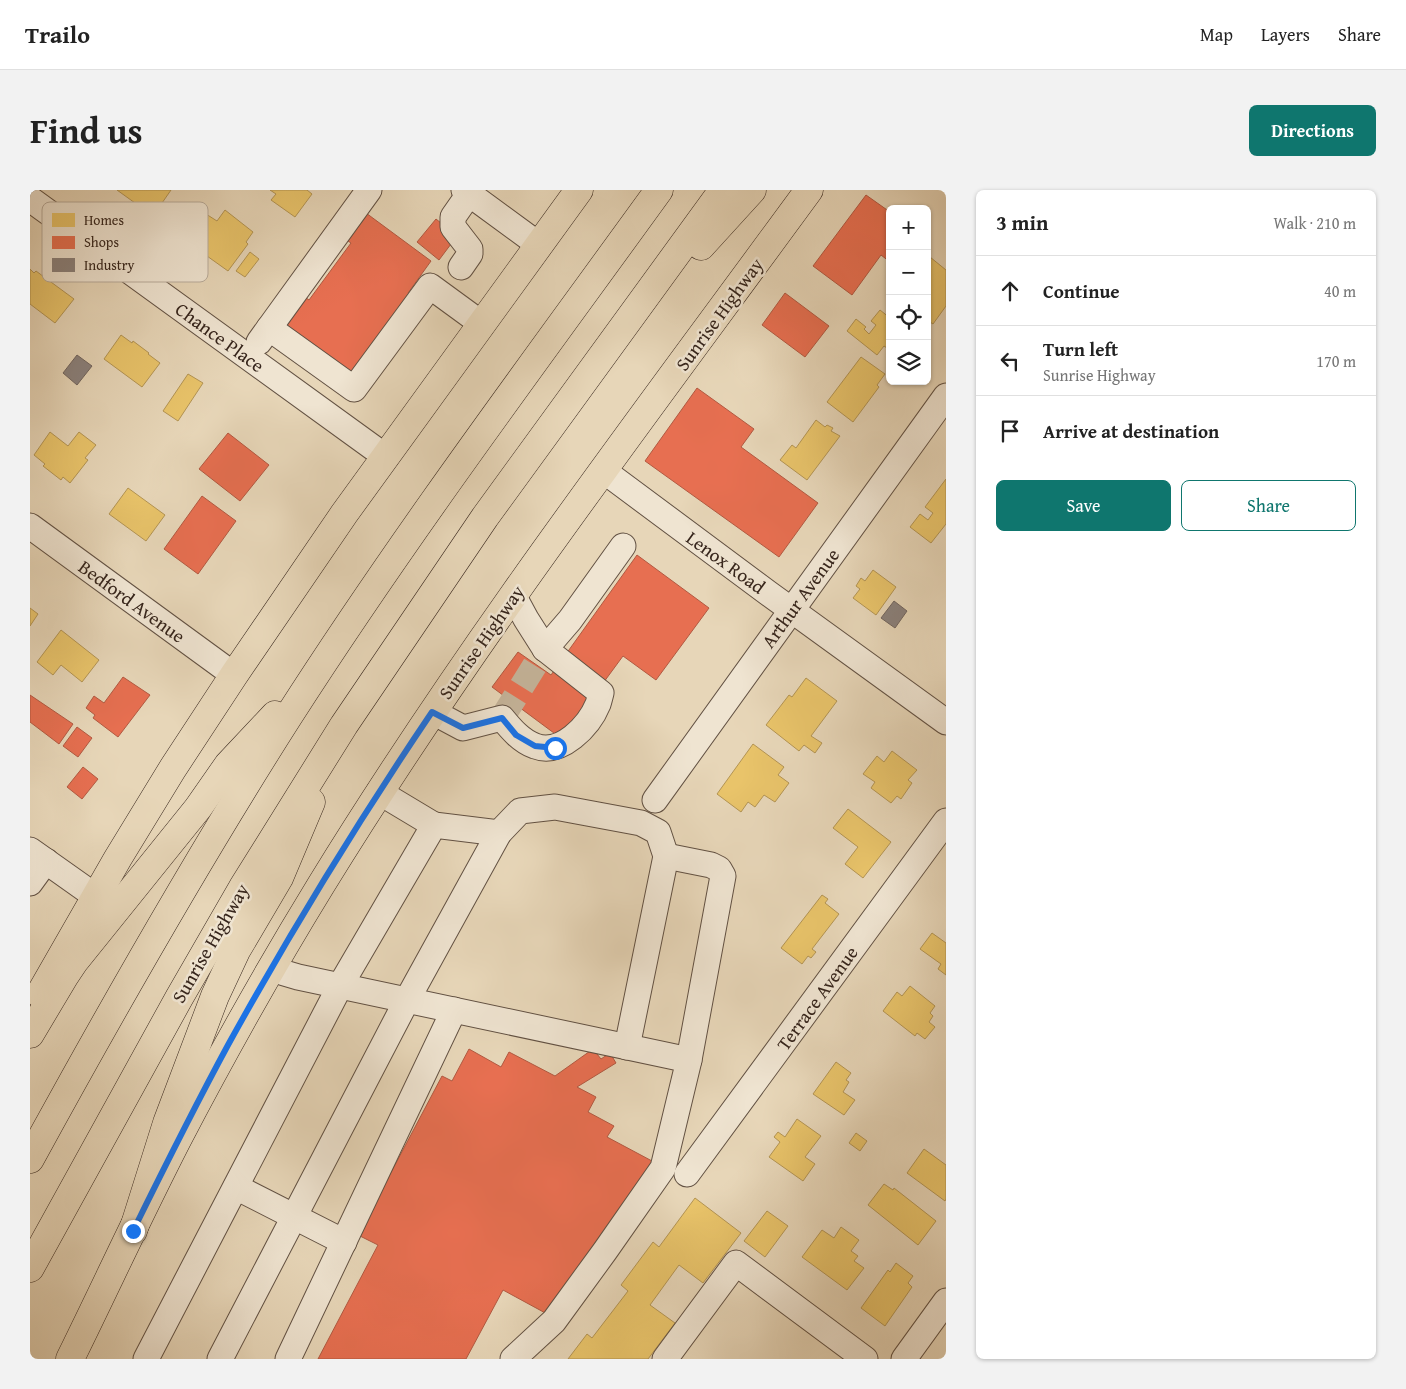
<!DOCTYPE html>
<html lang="en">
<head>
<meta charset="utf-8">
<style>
  body { margin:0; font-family:"Gentium Book Plus",serif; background:#f2f2f2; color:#222 }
  .controls { position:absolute; right:15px; top:15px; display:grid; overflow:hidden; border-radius:8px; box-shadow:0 1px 4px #0004 }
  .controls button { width:45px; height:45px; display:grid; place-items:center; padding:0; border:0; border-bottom:1px solid #e0e0e0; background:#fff; color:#222; font:25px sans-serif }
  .stop { position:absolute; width:15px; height:15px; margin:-11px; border:4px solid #1a73e8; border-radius:50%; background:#fff }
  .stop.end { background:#1a73e8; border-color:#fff; box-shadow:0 1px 5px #0008 }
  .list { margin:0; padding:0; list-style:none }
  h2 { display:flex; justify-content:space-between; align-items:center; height:65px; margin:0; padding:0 20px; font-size:21px }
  h2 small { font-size:16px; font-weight:400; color:#767676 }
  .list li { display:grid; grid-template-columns:32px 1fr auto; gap:15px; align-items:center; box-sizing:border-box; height:70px; padding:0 20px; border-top:1px solid #e0e0e0 }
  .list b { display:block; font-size:19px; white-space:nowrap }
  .list p { margin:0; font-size:16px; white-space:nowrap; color:#767676 }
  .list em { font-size:16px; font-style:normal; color:#767676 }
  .actions { display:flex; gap:10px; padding:15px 20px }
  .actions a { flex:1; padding:11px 0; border:1px solid #0f766e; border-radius:8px; text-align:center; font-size:18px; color:#0f766e }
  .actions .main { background:#0f766e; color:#fff }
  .icon { flex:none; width:28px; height:28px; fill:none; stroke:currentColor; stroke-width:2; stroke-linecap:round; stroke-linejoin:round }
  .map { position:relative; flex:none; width:916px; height:1169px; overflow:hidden; border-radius:8px }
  header { display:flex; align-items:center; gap:30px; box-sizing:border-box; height:70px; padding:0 25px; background:#fff; border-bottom:1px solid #e0e0e0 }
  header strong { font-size:24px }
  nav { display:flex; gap:28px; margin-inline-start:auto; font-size:18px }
  .intro { display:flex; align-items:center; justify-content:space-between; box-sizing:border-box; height:120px; padding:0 30px }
  h1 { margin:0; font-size:35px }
  .button { padding:12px 22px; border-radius:8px; background:#0f766e; color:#fff; font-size:18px; font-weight:700 }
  main { display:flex; gap:30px; padding:0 30px }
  aside { flex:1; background:#fff; border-radius:8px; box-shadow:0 1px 4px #0004 }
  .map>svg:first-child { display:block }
  .homes { fill:#e9c46a; stroke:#b39453 }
  .shops { fill:#e76f51; stroke:#b25941 }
  .industry { fill:#8a817c; stroke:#71655f }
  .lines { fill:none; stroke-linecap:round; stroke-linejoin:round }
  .minor-tunnel { stroke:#c4b399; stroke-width:25; stroke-dasharray:25 12; stroke-linecap:butt }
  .minor-casing { stroke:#625143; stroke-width:27 }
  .major-casing { stroke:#36251c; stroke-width:29 }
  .highway-casing { stroke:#36251c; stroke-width:29 }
  .minor { stroke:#efe4d1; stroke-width:25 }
  .major { stroke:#e7d6b8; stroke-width:28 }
  .highway { stroke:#e7d6b8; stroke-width:28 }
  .route { stroke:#1a73e8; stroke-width:6 }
  .labels { text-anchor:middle; stroke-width:5; stroke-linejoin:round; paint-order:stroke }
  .street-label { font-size:19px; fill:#36251c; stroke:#efe4d1 }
  .key { fill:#efe4d1; stroke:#b8ab9b; stroke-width:1 }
  .key-label { font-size:14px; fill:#36251c }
</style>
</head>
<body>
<header>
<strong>Trailo</strong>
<nav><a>Map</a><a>Layers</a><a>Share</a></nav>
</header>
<div class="intro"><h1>Find us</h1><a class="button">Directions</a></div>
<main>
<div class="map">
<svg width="916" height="1169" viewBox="0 0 916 1169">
  <rect width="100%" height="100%" fill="#e7d6b8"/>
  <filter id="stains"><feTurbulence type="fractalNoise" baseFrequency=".004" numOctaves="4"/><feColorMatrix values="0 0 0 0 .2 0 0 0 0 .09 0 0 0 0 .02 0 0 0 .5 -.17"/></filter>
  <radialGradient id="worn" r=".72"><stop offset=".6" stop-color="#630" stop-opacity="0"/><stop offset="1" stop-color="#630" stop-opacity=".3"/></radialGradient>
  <g class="homes">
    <polygon points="87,0 141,0 123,26"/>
    <polygon points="240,0 277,0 282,4 265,27 241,10 246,4"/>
    <polygon points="195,20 223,42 216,52 218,54 198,81 156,51 176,24 187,31"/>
    <polygon points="220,62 229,69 215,87 206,81"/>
    <polygon points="900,67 916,80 916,116 903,134 897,130 897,70"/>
    <polygon points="0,79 4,83 6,81 44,109 25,133 0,114"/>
    <polygon points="850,120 860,128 860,160 854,156 847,165 817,141 826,129 836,137 834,139 839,144 846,135 841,131"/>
    <polygon points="91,145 102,153 103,151 119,163 118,164 130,173 112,197 74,169"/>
    <polygon points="831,167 855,184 847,195 849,197 823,232 797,212"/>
    <polygon points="158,184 173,193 148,231 133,221"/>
    <polygon points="786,230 795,237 797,235 803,238 801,241 810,246 777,290 750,270 762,255 766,258"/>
    <polygon points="20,242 38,256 49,242 66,255 55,268 58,270 40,293 33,287 31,290 13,276 15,274 4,265"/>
    <polygon points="916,289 916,334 901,353 880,337 890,324 898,330 903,323 895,317"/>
    <polygon points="98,298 135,325 116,351 79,324"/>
    <polygon points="843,380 866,397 846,425 823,408 830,399 826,396 831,388 835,391"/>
    <polygon points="0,418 8,424 0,436"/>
    <polygon points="31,440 69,470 52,492 31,475 23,485 7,472"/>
    <polygon points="776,488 807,511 781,546 792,553 785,563 774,555 769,561 736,535 759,505 762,507"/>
    <polygon points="723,554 754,577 748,585 759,593 745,612 734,605 725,617 718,612 711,622 687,604"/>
    <polygon points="862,561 887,580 878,590 882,593 871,609 867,606 861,613 841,598 845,592 833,584 847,566 854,572"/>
    <polygon points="818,619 861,652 833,688 815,674 828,657 803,638"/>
    <polygon points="792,705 798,709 795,713 809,724 782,759 786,762 781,768 778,766 772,774 751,758"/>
    <polygon points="902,743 916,753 916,785 908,779 911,774 890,759"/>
    <polygon points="880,796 905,816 900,823 903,826 899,832 905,837 895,849 887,843 885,846 853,821 867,802 872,806"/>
    <polygon points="806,872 821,883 816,890 819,892 813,902 825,910 814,925 783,904"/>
    <polygon points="767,929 791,946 775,967 785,974 773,991 739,967 750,952 744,947 748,942 755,947"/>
    <polygon points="826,943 837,951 830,961 819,953"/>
    <polygon points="894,959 916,975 916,1009 915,1011 877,983"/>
    <polygon points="854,994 863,1000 864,998 906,1031 888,1055 838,1015"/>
    <polygon points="665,1008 711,1043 673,1093 649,1075 620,1115 645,1133 618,1169 538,1169 557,1144 562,1148 598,1101 591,1095 623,1052 629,1057"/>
    <polygon points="737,1021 758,1036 735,1067 714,1051"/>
    <polygon points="811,1037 829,1050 821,1061 828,1066 824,1071 834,1078 817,1100 772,1067 792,1040 804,1048"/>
    <polygon points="866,1073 883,1086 878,1093 882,1097 855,1136 831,1118 858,1080 860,1082"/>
  </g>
  <g class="shops">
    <polygon points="836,5 860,22 860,53 858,55 860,56 860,72 851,65 822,105 783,76"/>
    <polygon points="336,23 401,71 378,103 379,104 321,183 255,134 275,107 279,110 321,53 318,51"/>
    <polygon points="406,29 427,46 409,70 387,52"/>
    <polygon points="755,103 799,136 775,167 732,135"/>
    <polygon points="667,198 724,239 711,257 788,313 749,367 615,271"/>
    <polygon points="198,243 239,275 210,311 169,279"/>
    <polygon points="172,306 206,331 168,384 134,359"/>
    <polygon points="607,365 679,418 626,490 593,466 532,549 462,497 488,462 521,485"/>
    <polygon points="93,487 120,505 88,547 63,528 65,525 56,518 64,506 74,513"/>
    <polygon points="0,505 43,534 29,554 0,532"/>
    <polygon points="47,537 62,548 48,567 33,556"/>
    <polygon points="53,577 68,589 52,609 37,597"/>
    <polygon points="439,859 471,877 479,862 525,886 563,859 571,869 580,863 586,873 547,897 566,907 558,922 584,936 577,947 622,971 624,981 519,1125 473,1100 436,1169 288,1169 348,1055 328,1045 412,886 422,891"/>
  </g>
  <g class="industry">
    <polygon points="47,165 62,176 47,195 33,183"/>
    <polygon points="864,411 877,421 865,438 851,428"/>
  </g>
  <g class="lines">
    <polyline class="minor-tunnel" points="472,528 515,459"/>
    <g class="minor-casing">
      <g id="minor">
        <polyline points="434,0 509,55"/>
        <polyline points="0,9 356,267"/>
        <polyline points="431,77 440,64 440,59 423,37 423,27 439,4"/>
        <polyline points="239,138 324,199 400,96 452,134"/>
        <polyline points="229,152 339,0"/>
        <polyline points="574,281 738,403 916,532"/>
        <polyline points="0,336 204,485"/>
        <polyline points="515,459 540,430 593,356"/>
        <path d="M403,522L433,538L472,528C481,539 491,551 505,556C531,566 559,536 568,514C569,511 570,507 571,503L515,459L496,429L483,405"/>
        <polyline points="349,602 404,635"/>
        <polyline points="625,610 916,206"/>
        <polyline points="0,660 65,706"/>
        <polyline points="0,693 16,671"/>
        <polyline points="241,779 268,787 659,870"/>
        <polyline points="657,984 916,631"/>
        <polyline points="206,997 314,1052"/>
        <polyline points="116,1169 310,796 404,635 469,643"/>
        <polyline points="190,1169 377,810 469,643 490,621 525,617 611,633 628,642 636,666 597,857"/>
        <polyline points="258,1169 424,820"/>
        <polyline points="483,1169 524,1131 575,1061 633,978 659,870 693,686 689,679 681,675 636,666"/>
        <polyline points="635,1169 706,1073 835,1169"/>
        <polyline points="874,1169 916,1111"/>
      </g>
    </g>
    <g class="major-casing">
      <g id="major">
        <polyline points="10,804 88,668 143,578 204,485 314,324 549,0"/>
        <path d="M40,1169C76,1096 110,1022 147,950C192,864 240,778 291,695C439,454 612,228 779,0"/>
      </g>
    </g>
    <g class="highway-casing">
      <g id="highway">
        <polyline points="671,56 722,0"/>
        <polyline points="0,844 34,787 44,772 168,618 198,575 245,525"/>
        <path d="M0,969C82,819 166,671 258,527C374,346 503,174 629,0"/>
        <polyline points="103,1041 137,933 185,806 206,761 249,688 281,612"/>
        <polyline points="0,1078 149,808 213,697 314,535 455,327 693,0"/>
      </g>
    </g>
    <use href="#minor" class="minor"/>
    <use href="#major" class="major"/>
    <use href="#highway" class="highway"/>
  </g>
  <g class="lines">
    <path class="route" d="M103,1041C134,978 165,916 198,855C261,741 329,630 402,522L433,538L472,528L486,545L505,556L525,558"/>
  </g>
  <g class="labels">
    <g class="street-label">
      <text transform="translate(689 124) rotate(-54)" y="7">Sunrise Highway</text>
      <text transform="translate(190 147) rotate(36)" y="7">Chance Place</text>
      <text transform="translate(696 372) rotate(36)" y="7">Lenox Road</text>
      <text transform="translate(770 408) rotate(-54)" y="7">Arthur Avenue</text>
      <text transform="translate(102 411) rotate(36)" y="7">Bedford Avenue</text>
      <text transform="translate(451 452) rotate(-55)" y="7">Sunrise Highway</text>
      <text transform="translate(180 753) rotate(-60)" y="7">Sunrise Highway</text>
      <text transform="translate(787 808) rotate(-54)" y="7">Terrace Avenue</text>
    </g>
  </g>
  <rect x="12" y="12" width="166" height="80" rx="8" class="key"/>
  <rect x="22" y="23" width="23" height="14" fill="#e9c46a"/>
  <rect x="22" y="46" width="23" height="13" fill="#e76f51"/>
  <rect x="22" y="68" width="23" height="14" fill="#8a817c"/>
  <g class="key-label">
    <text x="54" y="35">Homes</text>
    <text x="54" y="57">Shops</text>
    <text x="54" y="80">Industry</text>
  </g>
  <rect width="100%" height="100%" filter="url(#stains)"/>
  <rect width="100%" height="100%" fill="url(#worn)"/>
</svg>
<div class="controls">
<button>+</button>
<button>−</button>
<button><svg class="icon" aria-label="locate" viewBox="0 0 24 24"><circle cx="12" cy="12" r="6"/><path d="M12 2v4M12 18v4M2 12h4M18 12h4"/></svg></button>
<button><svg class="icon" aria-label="layers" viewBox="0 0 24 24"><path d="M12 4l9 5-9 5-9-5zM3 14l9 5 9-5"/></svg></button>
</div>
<div class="stop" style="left:525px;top:558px"></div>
<div class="stop end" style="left:103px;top:1041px"></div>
</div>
<aside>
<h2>3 min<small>Walk · 210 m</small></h2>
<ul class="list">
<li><svg class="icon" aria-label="ahead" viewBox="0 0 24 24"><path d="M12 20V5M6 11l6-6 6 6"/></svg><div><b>Continue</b></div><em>40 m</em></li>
<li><svg class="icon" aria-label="left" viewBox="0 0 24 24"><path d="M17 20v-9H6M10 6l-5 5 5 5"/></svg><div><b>Turn left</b><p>Sunrise Highway</p></div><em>170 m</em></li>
<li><svg class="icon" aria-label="arrive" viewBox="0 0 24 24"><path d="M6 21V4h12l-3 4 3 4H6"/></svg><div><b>Arrive at destination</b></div></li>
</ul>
<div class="actions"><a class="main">Save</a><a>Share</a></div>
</aside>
</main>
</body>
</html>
